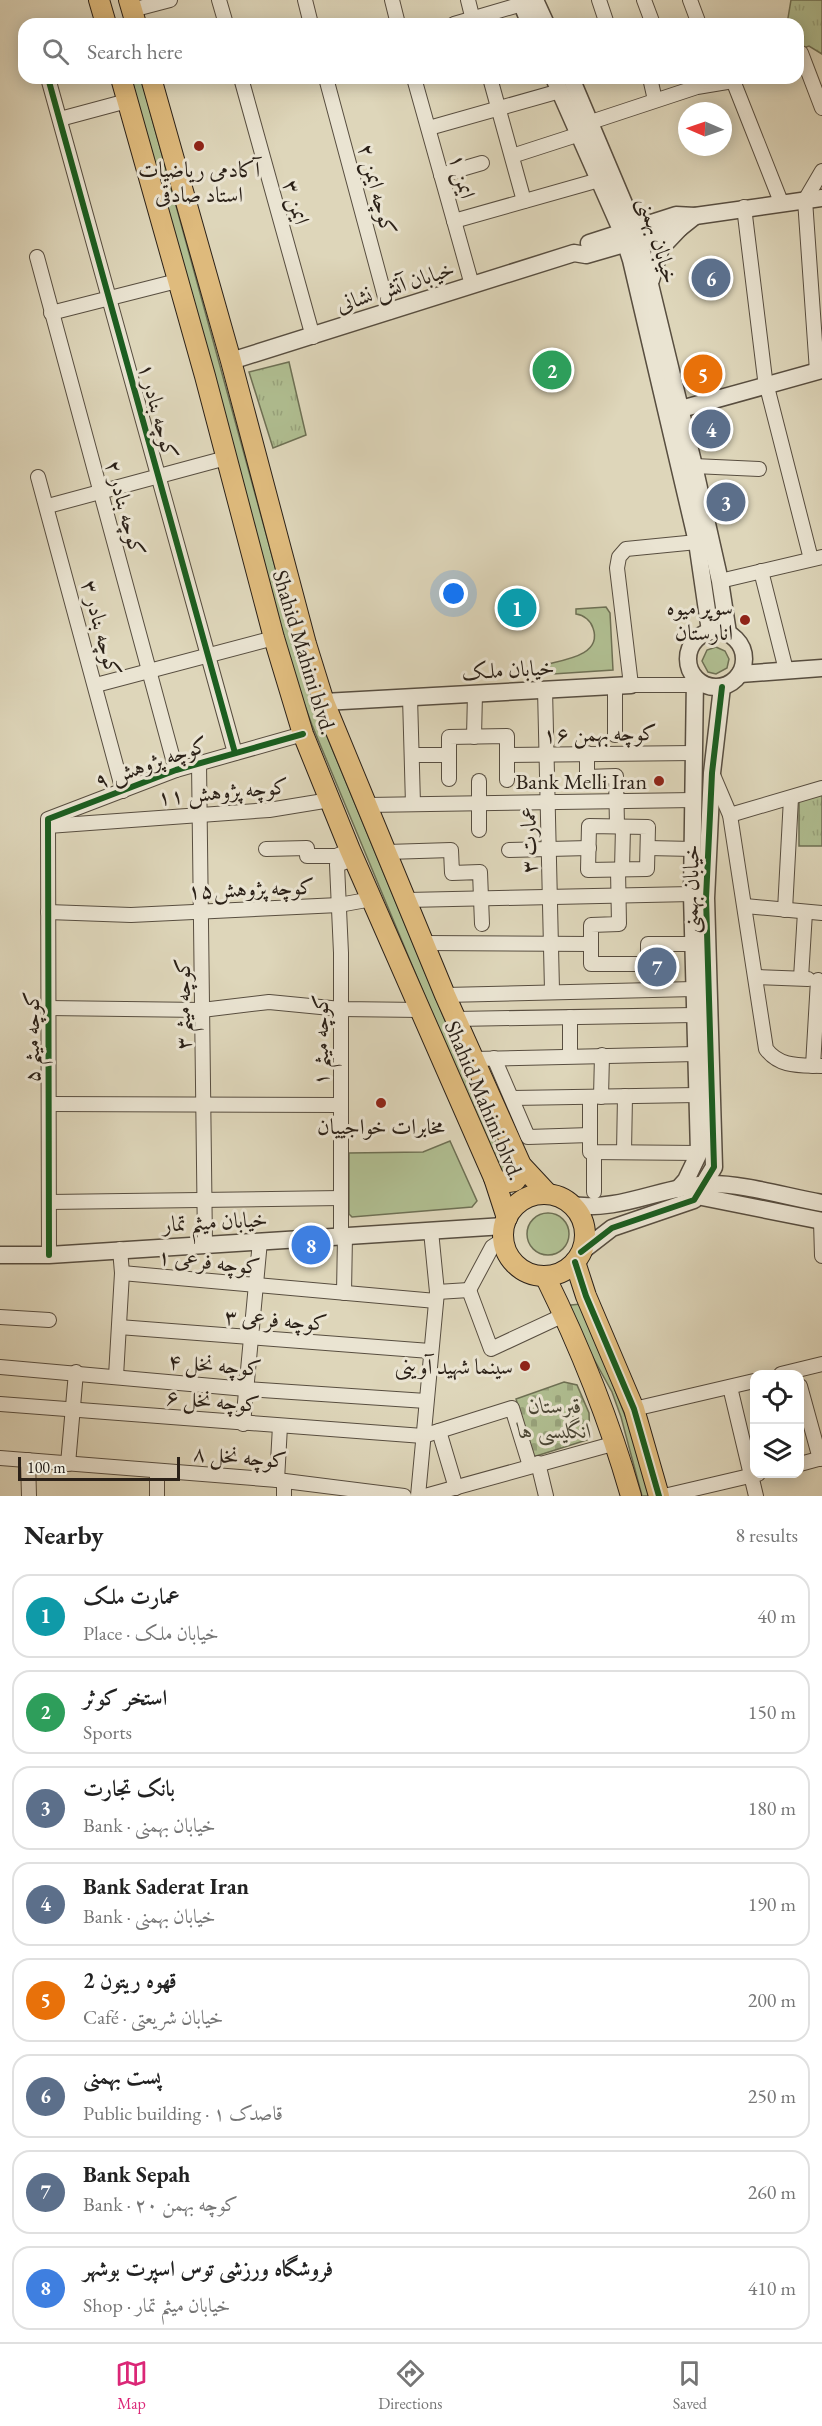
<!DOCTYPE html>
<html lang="en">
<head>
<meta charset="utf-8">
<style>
  body { margin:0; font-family:"EB Garamond",Amiri,serif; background:#f6f6f6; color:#222 }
  .controls { position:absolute; right:18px; bottom:18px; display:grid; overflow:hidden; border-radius:12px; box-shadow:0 3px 15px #0003 }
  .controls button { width:54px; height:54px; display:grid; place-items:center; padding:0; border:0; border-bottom:2px solid #e0e0e0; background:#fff; color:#222; font:30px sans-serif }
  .compass { position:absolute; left:678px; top:102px; width:54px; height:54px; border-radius:50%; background:#fff; box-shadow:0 3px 15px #0003; rotate:272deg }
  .scale { position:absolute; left:18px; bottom:15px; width:162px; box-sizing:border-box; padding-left:6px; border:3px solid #2b2118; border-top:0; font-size:16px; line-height:21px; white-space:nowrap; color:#2b2118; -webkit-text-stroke:4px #eae4d2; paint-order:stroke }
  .you { position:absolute; left:454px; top:594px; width:21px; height:21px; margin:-15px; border:4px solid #fff; border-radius:50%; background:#1a73e8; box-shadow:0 0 0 9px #1a73e833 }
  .badge { display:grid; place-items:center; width:39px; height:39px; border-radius:50%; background:#db2777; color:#fff; font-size:20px; font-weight:700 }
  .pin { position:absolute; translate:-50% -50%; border:3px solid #fff; box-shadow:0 2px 6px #0006 }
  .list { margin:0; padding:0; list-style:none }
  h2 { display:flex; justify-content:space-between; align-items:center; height:78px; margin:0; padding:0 24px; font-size:26px }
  h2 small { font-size:20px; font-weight:400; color:#767676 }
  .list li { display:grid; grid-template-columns:39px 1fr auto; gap:18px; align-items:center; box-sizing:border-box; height:84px; margin:0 12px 12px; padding:0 12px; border:2px solid #e0e0e0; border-radius:18px }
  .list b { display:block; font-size:22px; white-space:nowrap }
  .list p { margin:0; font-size:20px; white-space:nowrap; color:#767676 }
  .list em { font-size:20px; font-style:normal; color:#767676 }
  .icon { flex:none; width:33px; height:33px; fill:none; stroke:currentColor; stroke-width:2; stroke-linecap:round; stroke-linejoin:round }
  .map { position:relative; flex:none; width:822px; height:1496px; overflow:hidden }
  .search { position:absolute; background:#fff; box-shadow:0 3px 15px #0003; left:18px; right:18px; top:18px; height:66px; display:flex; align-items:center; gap:15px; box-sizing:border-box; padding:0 21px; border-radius:18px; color:#767676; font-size:22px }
  .sheet { height:846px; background:#fff }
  nav { display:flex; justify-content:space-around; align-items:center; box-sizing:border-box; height:84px; border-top:2px solid #e0e0e0; background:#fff; font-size:16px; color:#767676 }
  nav a { display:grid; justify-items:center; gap:3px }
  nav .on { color:#db2777 }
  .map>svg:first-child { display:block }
  .green { fill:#b0be91; stroke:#6e7054; stroke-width:1.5 }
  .cemetery { fill:url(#cemetery-stones); stroke:#6e7054; stroke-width:1.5 }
  .park { fill:url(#park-tufts); stroke:#6e7054; stroke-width:1.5 }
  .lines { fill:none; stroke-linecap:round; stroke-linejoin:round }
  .minor-casing { stroke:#584e40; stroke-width:16 }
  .tertiary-casing { stroke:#584e40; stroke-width:19 }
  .primary-casing { stroke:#2b2118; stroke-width:22 }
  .minor { stroke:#eae4d2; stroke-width:14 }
  .tertiary { stroke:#eae4d2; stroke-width:16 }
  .primary { stroke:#dfbb7d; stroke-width:20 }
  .cycleway-casing { stroke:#eae4d2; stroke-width:10 }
  .cycleway { stroke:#1b5e20; stroke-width:6 }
  .poi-dot { fill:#8f2418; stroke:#eae4d2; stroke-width:2 }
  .labels { text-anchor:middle; stroke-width:6; stroke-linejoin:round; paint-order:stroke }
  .poi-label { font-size:22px; fill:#2b2118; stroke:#eae4d2; text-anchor:end }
  .street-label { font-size:22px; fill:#2b2118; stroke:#eae4d2 }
  .park-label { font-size:22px; font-style:italic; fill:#4c4836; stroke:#eae4d2 }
</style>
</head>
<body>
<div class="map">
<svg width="822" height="1496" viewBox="0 0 822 1496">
  <defs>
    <pattern id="cemetery-stones" width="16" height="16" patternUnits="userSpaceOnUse" patternTransform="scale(1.5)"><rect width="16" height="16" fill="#b0be91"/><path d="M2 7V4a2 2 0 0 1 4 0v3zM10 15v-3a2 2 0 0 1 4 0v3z" fill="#98a37c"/></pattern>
    <pattern id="park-tufts" width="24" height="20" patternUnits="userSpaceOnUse" patternTransform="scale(1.5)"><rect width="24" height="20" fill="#b0be91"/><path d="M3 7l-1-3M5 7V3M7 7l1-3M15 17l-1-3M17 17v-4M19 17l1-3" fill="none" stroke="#98a37c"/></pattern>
  </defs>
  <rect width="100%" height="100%" fill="#ded6ba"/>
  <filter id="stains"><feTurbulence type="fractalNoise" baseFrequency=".00333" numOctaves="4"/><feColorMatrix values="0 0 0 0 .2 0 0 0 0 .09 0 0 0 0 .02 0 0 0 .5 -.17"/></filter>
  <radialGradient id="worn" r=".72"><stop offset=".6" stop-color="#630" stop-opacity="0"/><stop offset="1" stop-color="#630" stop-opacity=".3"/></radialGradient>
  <g class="green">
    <polygon points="131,78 141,78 305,676 321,722 508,1172 499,1174 312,725 295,679"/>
    <path d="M606,607L610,613L613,670L553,674L552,668H542L544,665C562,660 603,656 593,628C591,621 584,615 576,614V609Z"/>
    <polygon points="716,647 725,651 729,659 727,668 716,674 708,672 702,661 707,650"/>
    <polygon points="450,1141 477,1201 472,1207 352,1217 349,1214 349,1153 423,1152"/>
    <circle cx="548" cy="1234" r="21"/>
    <polygon points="581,1304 628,1423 650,1496 642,1496 621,1417 612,1392 567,1310 571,1305"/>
  </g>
  <polygon class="cemetery" points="564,1382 577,1385 589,1413 590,1439 533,1457 516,1399"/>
  <g class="park">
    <polygon points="791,0 822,0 822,54 809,46 798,50 798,24 787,24"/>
    <polygon points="289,362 306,435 273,448 249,372"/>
    <polygon points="822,792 822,846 799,846 799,799"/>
  </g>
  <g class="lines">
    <g class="minor-casing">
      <g id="minor">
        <polyline points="219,0 226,24"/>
        <polyline points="305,0 311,24"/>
        <polyline points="392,0 398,24"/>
        <polyline points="468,0 474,24"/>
        <polyline points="599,0 607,24"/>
        <polyline points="644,0 653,24"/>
        <polyline points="690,0 699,24"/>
        <polyline points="132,10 170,0"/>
        <polyline points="454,24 522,4"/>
        <polyline points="801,53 822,108"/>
        <polyline points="48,78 235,753"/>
        <polyline points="241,78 313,337"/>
        <polyline points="326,78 389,312"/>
        <polyline points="414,78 472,285"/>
        <polyline points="490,78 524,201"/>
        <polyline points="650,78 655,100"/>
        <polyline points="732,78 781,202"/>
        <polyline points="60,119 127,101"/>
        <polyline points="591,122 697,87 733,81"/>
        <polyline points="429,128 560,91"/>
        <polyline points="512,156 580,134"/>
        <polyline points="441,175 482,163"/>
        <polyline points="744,207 765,379 811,559"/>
        <polyline points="454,221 599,180"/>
        <polyline points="37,257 176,770"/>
        <polyline points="51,313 177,281"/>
        <polyline points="817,371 805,200 822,171"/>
        <polyline points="694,466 759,469"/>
        <polyline points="38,477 123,791"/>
        <polyline points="48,506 226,458"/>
        <polyline points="761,571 786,670"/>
        <polyline points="720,581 822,557"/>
        <polyline points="96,685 274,638"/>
        <polyline points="615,685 615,735"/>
        <polyline points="695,685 631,685 617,568 619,557 626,549 697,542"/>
        <polyline points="545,689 552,990"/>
        <polyline points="410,697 413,804"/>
        <polyline points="474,737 475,693"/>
        <polyline points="587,753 587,777 616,776 617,826"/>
        <polyline points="412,755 449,755"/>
        <polyline points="507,755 694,753"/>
        <polyline points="199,763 205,1244"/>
        <path d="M713,775L730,815L766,1049C780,1068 801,1065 822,1066"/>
        <polyline points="449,779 449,737 507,736 507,780"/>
        <polyline points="367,805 694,800"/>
        <polyline points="730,815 822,788"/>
        <polyline points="48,826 269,810 330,800"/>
        <polygon points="589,826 648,827 647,869 588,870"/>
        <polyline points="479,830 479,781"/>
        <polyline points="648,848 693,849"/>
        <polyline points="266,849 307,848 307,856 336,856 350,850"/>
        <polyline points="509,850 589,848"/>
        <polyline points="387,852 451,850 452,873 480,872 482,924"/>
        <polyline points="618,870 619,924 591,925 591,964 648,964 648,944 693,944"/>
        <polyline points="622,870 623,827"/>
        <polyline points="407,900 692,894"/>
        <polyline points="745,906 822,913"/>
        <polyline points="785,910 791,798"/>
        <polyline points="48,912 131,915 339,905 372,899"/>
        <polyline points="424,943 591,944"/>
        <polyline points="756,977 808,979"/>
        <polyline points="801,978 805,912"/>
        <polyline points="445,995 694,989"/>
        <polyline points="48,1008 202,1010 269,1002 341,1009 421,1010"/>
        <polyline points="456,1019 694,1015"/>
        <polyline points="570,1055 570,1017"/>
        <polyline points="494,1058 528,1137 590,1135"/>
        <polyline points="474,1059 696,1054"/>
        <polyline points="813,1066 818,980"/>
        <polyline points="590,1097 590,1152 699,1153"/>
        <polyline points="601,1097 602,1055"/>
        <polyline points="512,1098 697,1095"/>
        <polyline points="49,1104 341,1105"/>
        <polyline points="594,1152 594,1192"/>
        <polyline points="624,1152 625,1096"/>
        <polyline points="49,1202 341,1198"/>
        <polyline points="821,1221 822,1256"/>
        <polyline points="341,1235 341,953 337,865 355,858"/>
        <polyline points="49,1255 48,819 176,770 303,734"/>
        <polyline points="122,1273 436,1301"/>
        <polyline points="469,1290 491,1349 564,1315"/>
        <polyline points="469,1290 492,1247 503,1240"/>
        <polyline points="437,1292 469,1290"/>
        <polyline points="344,1293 345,1235"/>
        <polyline points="0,1317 49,1320"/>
        <polyline points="119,1327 430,1351"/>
        <polyline points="0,1367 246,1389 426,1401"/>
        <polyline points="781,1374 822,1364"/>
        <polyline points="116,1376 122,1273 120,1249"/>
        <polyline points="800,1386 820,1459"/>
        <polyline points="730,1387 756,1496"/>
        <polyline points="0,1404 423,1436 512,1408 530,1466"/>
        <polyline points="634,1409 754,1381"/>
        <polyline points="243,1424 260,1241"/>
        <polyline points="439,1431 456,1488"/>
        <polyline points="0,1458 277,1480 404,1496"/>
        <polyline points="28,1460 29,1496"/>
        <polyline points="538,1463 546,1496"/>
        <polyline points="68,1464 76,1372"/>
        <polyline points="800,1464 822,1458"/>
        <polyline points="277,1480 280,1426"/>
        <polyline points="157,1496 157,1471"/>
        <polyline points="284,1496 284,1481"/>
        <polyline points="418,1496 437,1292 431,1231"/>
        <polyline points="425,1496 616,1443"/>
        <polyline points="664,1496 758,1474"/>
      </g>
    </g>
    <g class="tertiary-casing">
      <g id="tertiary">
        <polyline points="520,0 530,24"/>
        <polyline points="535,0 546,24"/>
        <polyline points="554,78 622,232 631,260 697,542 710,631"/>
        <polyline points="571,78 639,239 694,466 720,581 728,633"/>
        <polyline points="589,243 676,215 695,216 822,198"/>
        <polyline points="651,280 661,248 680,228"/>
        <polyline points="231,361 574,253 586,255 680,228 695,216"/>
        <polyline points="681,409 822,370"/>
        <circle cx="716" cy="659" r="28"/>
        <polyline points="740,674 822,668"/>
        <polyline points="324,702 631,685"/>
        <polyline points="678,1189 686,1180 699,1153 692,894 695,678"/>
        <polyline points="697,1196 822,1221"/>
        <path d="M571,1205C619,1212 661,1187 708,1184C742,1183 787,1197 822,1203"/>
        <polyline points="581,1252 612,1228 694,1200 714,1167 706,898 712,773 722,687"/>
        <polyline points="0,1255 49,1255 504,1226"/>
      </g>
    </g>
    <g class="primary-casing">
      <g id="primary">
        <polyline points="99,0 106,24"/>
        <polyline points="129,0 136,24"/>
        <polyline points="121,78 205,376 274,638 303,734 350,850 494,1178 507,1218"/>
        <polyline points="151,78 231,361 306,644 324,702 445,995 521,1165 548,1194"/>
        <polyline points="494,1178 502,1183 515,1181 520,1174 521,1165"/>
        <circle cx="544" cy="1235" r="41"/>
        <polyline points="575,1262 586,1296 634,1409 659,1496"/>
        <path d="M545,1276C580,1347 609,1419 631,1496"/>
      </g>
    </g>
    <use href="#minor" class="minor"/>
    <use href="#tertiary" class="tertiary"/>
    <use href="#primary" class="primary"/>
    <g class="cycleway-casing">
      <g id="cycleway">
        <polyline points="48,78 235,753"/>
        <polyline points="581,1252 612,1228 694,1200 714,1167 706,898 712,773 722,687"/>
        <polyline points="49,1255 48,819 176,770 303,734"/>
        <polyline points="575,1262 586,1296 634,1409 659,1496"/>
      </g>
    </g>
    <use href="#cycleway" class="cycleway"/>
  </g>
  <g class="poi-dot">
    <circle cx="199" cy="146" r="6"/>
    <circle cx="745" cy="620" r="6"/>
    <circle cx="659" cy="781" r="6"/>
    <circle cx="381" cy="1103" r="6"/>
    <circle cx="525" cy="1366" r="6"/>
  </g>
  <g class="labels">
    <g class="poi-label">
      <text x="199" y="177" text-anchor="middle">آکادمی ریاضیات<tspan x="199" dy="25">استاد صادقی</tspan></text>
      <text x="733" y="615">سوپر میوه<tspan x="733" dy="25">انارستان</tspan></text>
      <text x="647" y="789">Bank Melli Iran</text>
      <text x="381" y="1134" text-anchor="middle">مخابرات خواجییان</text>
      <text x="513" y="1374">سینما شهید آوینی</text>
    </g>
    <g class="street-label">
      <text transform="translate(463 176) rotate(75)" y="8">ایمن ۱</text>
      <text transform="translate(378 189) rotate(75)" y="8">کوچه ایمن ۲</text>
      <text transform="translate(297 202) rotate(74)" y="8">ایمن ۳</text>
      <text transform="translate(659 240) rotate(73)" y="8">خیابان بهمنی</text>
      <text transform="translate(395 286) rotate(-18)" y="8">خیابان آتش نشانی</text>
      <text transform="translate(159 411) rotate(75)" y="8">کوچه بنادر ۱</text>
      <text transform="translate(126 508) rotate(75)" y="8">کوچه بنادر ۲</text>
      <text transform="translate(102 628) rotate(75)" y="8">کوچه بنادر ۳</text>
      <text transform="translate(305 652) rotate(73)" y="8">Shahid Mahini blvd.</text>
      <text transform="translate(508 669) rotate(-3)" y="8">خیابان ملک</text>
      <text transform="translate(600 733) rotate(-1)" y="8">کوچه بهمن ۱۶</text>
      <text transform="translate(151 762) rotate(-19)" y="8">کوچه پژوهش ۹</text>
      <text transform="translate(223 791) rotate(-5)" y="8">کوچه پژوهش ۱۱</text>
      <text transform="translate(528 840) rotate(-91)" y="8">عمارت ۳</text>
      <text transform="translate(251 888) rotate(-2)" y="8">کوچه پژوهش۱۵</text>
      <text transform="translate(690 889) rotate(-89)" y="8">خیابان بهمنی</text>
      <text transform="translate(182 1004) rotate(-90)" y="8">کوچه میثم ۳</text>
      <text transform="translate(31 1037) rotate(-90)" y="8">کوچه میثم ۵</text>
      <text transform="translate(320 1040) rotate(-90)" y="8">کوچه میثم ۱</text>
      <text transform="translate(485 1100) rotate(67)" y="8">Shahid Mahini blvd.</text>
      <text transform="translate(215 1221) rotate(-3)" y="8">خیابان میثم تمار</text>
      <text transform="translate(209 1261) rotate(6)" y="8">کوچه فرعی ۱</text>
      <text transform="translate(276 1319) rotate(4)" y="8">کوچه فرعی ۳</text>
      <text transform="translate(215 1364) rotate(5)" y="8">کوچه نخل ۴</text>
      <text transform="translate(213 1400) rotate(5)" y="8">کوچه نخل ۶</text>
      <text transform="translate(240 1456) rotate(5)" y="8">کوچه نخل ۸</text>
    </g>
    <g class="park-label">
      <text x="555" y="1413">قبرستان<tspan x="555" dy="25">انگلیسی ها</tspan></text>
    </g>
  </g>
  <rect width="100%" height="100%" filter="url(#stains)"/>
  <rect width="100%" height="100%" fill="url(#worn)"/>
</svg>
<div class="controls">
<button><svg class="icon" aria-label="locate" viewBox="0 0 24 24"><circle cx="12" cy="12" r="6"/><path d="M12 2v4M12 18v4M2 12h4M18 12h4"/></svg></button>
<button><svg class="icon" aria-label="layers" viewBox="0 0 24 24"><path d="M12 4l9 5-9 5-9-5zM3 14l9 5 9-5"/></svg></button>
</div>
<svg class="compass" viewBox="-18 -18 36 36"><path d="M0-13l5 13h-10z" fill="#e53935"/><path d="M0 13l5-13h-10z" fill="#767676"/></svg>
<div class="scale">100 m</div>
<div class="you"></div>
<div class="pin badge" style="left:517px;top:608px;background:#0f9aa8">1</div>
<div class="pin badge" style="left:552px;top:370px;background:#2e9e5b">2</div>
<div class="pin badge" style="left:726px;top:502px;background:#5c6f8a">3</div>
<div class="pin badge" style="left:711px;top:429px;background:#5c6f8a">4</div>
<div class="pin badge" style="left:703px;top:374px;background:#e8710a">5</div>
<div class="pin badge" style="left:711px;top:278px;background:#5c6f8a">6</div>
<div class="pin badge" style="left:657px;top:967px;background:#5c6f8a">7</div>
<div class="pin badge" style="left:311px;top:1245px;background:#3f7fe0">8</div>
<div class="search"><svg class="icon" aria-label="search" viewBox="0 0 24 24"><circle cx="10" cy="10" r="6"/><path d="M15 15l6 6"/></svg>Search here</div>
</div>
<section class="sheet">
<h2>Nearby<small>8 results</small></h2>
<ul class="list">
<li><span class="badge" style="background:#0f9aa8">1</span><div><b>عمارت ملک</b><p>Place · خیابان ملک</p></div><em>40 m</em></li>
<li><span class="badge" style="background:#2e9e5b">2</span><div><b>استخر کوثر</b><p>Sports</p></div><em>150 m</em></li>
<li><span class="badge" style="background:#5c6f8a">3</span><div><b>بانک تجارت</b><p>Bank · خیابان بهمنی</p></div><em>180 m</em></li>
<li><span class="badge" style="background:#5c6f8a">4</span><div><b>Bank Saderat Iran</b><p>Bank · خیابان بهمنی</p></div><em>190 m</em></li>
<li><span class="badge" style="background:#e8710a">5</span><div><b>قهوه ریتون 2</b><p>Café · خیابان شریعتی</p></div><em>200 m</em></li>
<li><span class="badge" style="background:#5c6f8a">6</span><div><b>پست بهمنی</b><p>Public building · قاصدک ۱</p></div><em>250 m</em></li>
<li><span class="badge" style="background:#5c6f8a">7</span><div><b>Bank Sepah</b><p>Bank · کوچه بهمن ۲۰</p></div><em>260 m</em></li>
<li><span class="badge" style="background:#3f7fe0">8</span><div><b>فروشگاه ورزشی توس اسپرت بوشهر</b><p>Shop · خیابان میثم تمار</p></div><em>410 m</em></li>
</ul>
</section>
<nav>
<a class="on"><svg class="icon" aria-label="map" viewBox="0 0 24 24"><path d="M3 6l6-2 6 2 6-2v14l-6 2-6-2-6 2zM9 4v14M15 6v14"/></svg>Map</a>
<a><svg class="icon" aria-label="directions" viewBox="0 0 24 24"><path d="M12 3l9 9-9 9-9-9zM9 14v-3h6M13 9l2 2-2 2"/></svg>Directions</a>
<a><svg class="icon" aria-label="saved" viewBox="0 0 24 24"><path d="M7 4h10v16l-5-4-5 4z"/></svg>Saved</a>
</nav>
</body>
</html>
